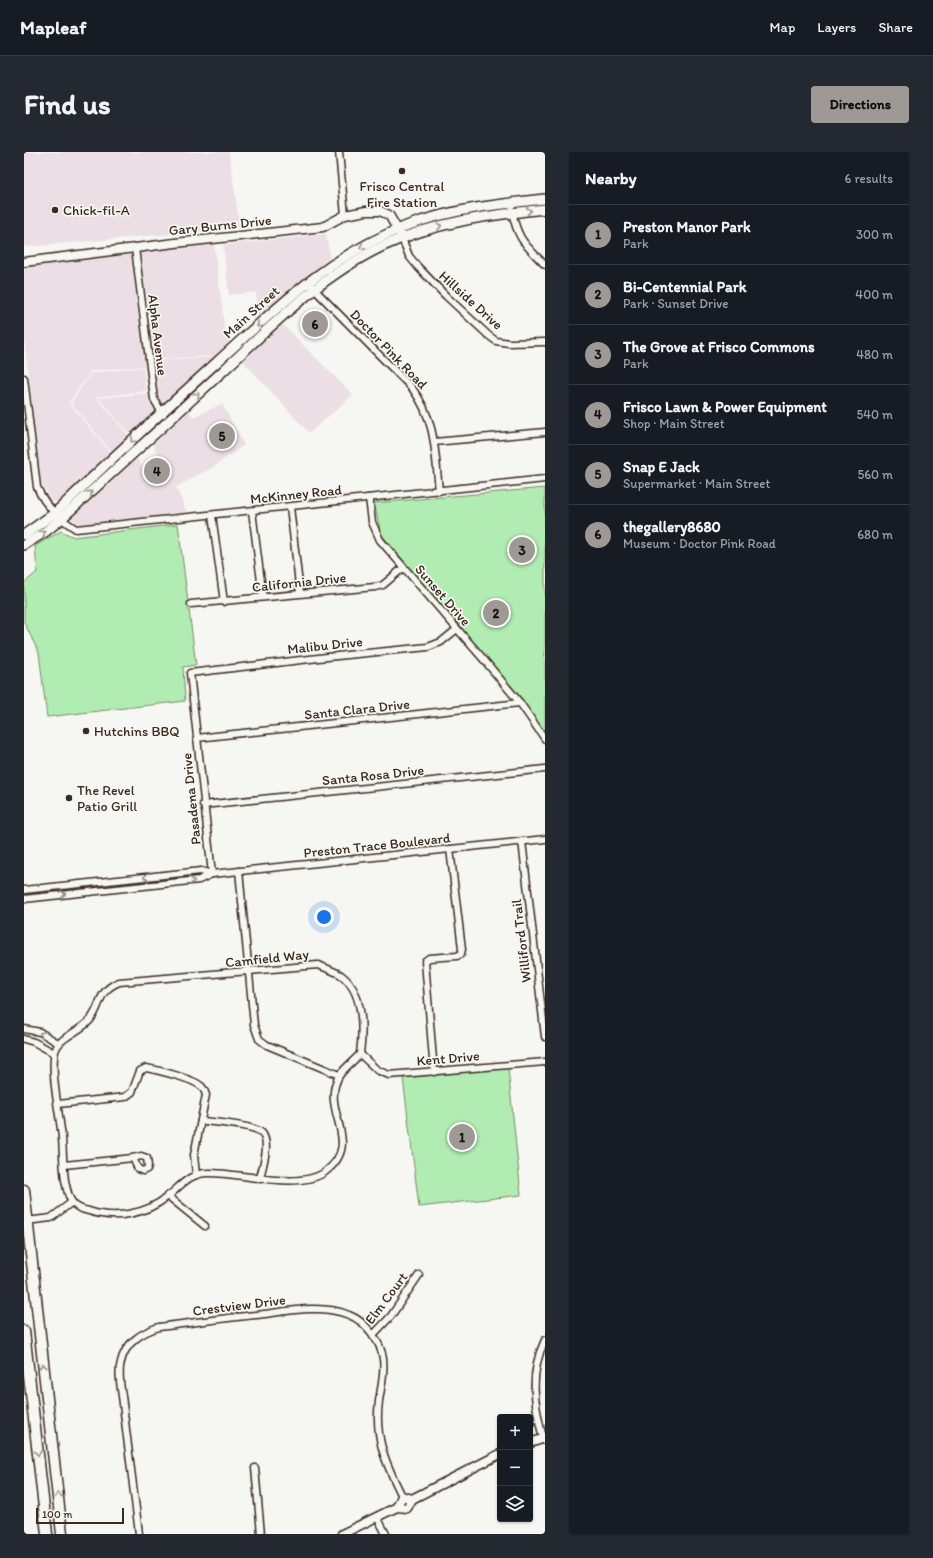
<!DOCTYPE html>
<html lang="en">
<head>
<meta charset="utf-8">
<style>
  body { margin:0; font-family:Itim,sans-serif; background:#242831; color:#f1f3f6 }
  .controls { position:absolute; right:12px; bottom:12px; display:grid; overflow:hidden; border-radius:4px; box-shadow:0 1px 3px #0004 }
  .controls button { width:36px; height:36px; display:grid; place-items:center; padding:0; border:0; border-bottom:1px solid #363941; background:#171b24; color:#f1f3f6; font:20px sans-serif }
  .scale { position:absolute; left:12px; bottom:10px; width:88px; box-sizing:border-box; padding-left:4px; border:2px solid #3b2a1e; border-top:0; font-size:11px; line-height:14px; white-space:nowrap; color:#3b2a1e; -webkit-text-stroke:3px #f6f6f2; paint-order:stroke }
  .you { position:absolute; left:300px; top:765px; width:14px; height:14px; margin:-10px; border:3px solid #fff; border-radius:50%; background:#1a73e8; box-shadow:0 0 0 6px #1a73e833 }
  .badge { display:grid; place-items:center; width:26px; height:26px; border-radius:50%; background:#9f9995; color:#111; font-size:13px; font-weight:700 }
  .pin { position:absolute; translate:-50% -50%; border:2px solid #fff; box-shadow:0 1px 4px #0006 }
  .list { margin:0; padding:0; list-style:none }
  h2 { display:flex; justify-content:space-between; align-items:center; height:52px; margin:0; padding:0 16px; font-size:17px }
  h2 small { font-size:13px; font-weight:400; color:#9ea1a6 }
  .list li { display:grid; grid-template-columns:26px 1fr auto; gap:12px; align-items:center; box-sizing:border-box; height:60px; padding:0 16px; border-top:1px solid #363941 }
  .list b { display:block; font-size:15px; white-space:nowrap }
  .list p { margin:0; font-size:13px; white-space:nowrap; color:#9ea1a6 }
  .list em { font-size:13px; font-style:normal; color:#9ea1a6 }
  .icon { flex:none; width:22px; height:22px; fill:none; stroke:currentColor; stroke-width:2; stroke-linecap:round; stroke-linejoin:round }
  .map { position:relative; flex:none; width:521px; height:1382px; overflow:hidden; border-radius:4px }
  header { display:flex; align-items:center; gap:24px; box-sizing:border-box; height:56px; padding:0 20px; background:#171b24; border-bottom:1px solid #363941 }
  header strong { font-size:19px }
  nav { display:flex; gap:22px; margin-inline-start:auto; font-size:14px }
  .intro { display:flex; align-items:center; justify-content:space-between; box-sizing:border-box; height:96px; padding:0 24px }
  h1 { margin:0; font-size:28px }
  .button { padding:10px 18px; border-radius:4px; background:#9f9995; color:#111; font-size:14px; font-weight:700 }
  main { display:flex; gap:24px; padding:0 24px }
  aside { flex:1; background:#171b24; border-radius:4px; box-shadow:0 1px 3px #0004 }
  .map>svg:first-child { display:block }
  .built { fill:#ecdee5 }
  .green { fill:#b1ecb2; stroke:#768b68 }
  .lines { fill:none; stroke-linecap:round; stroke-linejoin:round }
  .minor-casing { stroke:#3b2a1e; stroke-width:9 }
  .tertiary-casing { stroke:#3b2a1e; stroke-width:11 }
  .secondary-casing { stroke:#3b2a1e; stroke-width:12 }
  .primary-casing { stroke:#3b2a1e; stroke-width:13 }
  .minor { stroke:#f6f6f2; stroke-width:6 }
  .tertiary { stroke:#f6f6f2; stroke-width:8 }
  .secondary { stroke:#f6f6f2; stroke-width:9 }
  .primary { stroke:#f6f6f2; stroke-width:10 }
  .oneway { stroke:#989088 }
  .poi-dot { fill:#3b2a1e; stroke:#f6f6f2; stroke-width:1.5 }
  .labels { text-anchor:middle; stroke-width:3.5; stroke-linejoin:round; paint-order:stroke }
  .poi-label { font-size:14px; fill:#3b2a1e; stroke:#f6f6f2; text-anchor:start }
  .street-label { font-size:14px; fill:#3b2a1e; stroke:#f6f6f2 }
</style>
</head>
<body>
<header>
<strong>Mapleaf</strong>
<nav><a>Map</a><a>Layers</a><a>Share</a></nav>
</header>
<div class="intro"><h1>Find us</h1><a class="button">Directions</a></div>
<main>
<div class="map">
<svg width="521" height="1382" viewBox="0 0 521 1382">
  <rect width="100%" height="100%" fill="#f6f6f2"/>
  <filter id="ink" filterUnits="userSpaceOnUse"><feTurbulence type="fractalNoise" baseFrequency=".025" numOctaves="2"/><feDisplacementMap in="SourceGraphic" scale="8" xChannelSelector="R" yChannelSelector="G"/><feConvolveMatrix kernelMatrix="1 2 1 2 8 2 1 2 1" color-interpolation-filters="sRGB"/></filter>
  <g filter="url(#ink)">
    <g class="built">
      <polygon points="0,0 205,0 216,76 0,95"/>
      <polygon points="302,82 306,106 234,166 232,140 205,143 199,93"/>
      <polygon points="190,92 201,180 206,190 192,204 135,207 129,200 116,100"/>
      <polygon points="108,101 122,206 136,208 191,205 106,283 75,246 124,241 120,214 67,219 45,251 87,301 33,350 27,348 17,330 0,186 0,115"/>
      <polygon points="258,172 329,243 285,281 219,209"/>
      <polygon points="119,215 122,239 72,245 105,284 87,299 47,251 67,221"/>
      <polygon points="198,252 220,293 191,314 152,335 163,361 55,372 47,366 112,305 126,329 144,322 129,292 165,259 169,265"/>
    </g>
    <g class="green">
      <polygon points="521,336 521,588 432,470 357,382 350,351"/>
      <polygon points="154,372 172,513 159,515 161,549 23,565 15,501 0,470 0,431 13,420 11,394 37,379 50,385"/>
      <polygon points="484,916 497,1043 395,1055 379,926"/>
    </g>
    <g class="lines">
      <g class="minor-casing">
        <g id="minor">
          <polyline points="315,0 321,63"/>
          <path d="M488,58C493,88 502,93 521,113"/>
          <polyline points="378,86 385,104 394,115 422,144 464,183 472,189 485,191 521,190"/>
          <polyline points="111,96 130,247 139,263"/>
          <path d="M288,135L388,236C412,268 411,300 415,339"/>
          <path d="M0,226L13,335C20,353 36,367 52,377L521,327"/>
          <polyline points="410,290 521,280"/>
          <polyline points="345,346 348,370 356,388 461,509 496,551 521,587"/>
          <polyline points="266,355 276,441"/>
          <polyline points="228,359 239,445"/>
          <polyline points="188,363 200,450"/>
          <polyline points="167,452 351,435 359,433 379,416"/>
          <polyline points="173,586 496,551"/>
          <polyline points="179,653 521,617"/>
          <polyline points="498,689 521,885"/>
          <polyline points="215,719 230,873 235,887 243,893 315,923"/>
          <polyline points="188,722 166,521 303,505 404,495 417,490 433,477"/>
          <polyline points="0,738 177,719 188,722"/>
          <polyline points="0,747 175,728 188,722 521,687"/>
          <path d="M294,813C302,816 310,819 317,823C340,840 339,878 336,902C330,909 320,916 315,924C295,959 341,990 301,1020C275,1039 214,1020 184,1021C165,1021 156,1035 143,1045C122,1062 91,1068 65,1059C60,1058 51,1055 48,1050C45,1046 42,1034 41,1028C39,1014 39,1000 38,986C36,964 26,920 31,900C34,885 56,880 66,868C79,852 72,840 95,830Z"/>
          <polyline points="0,877 16,880 34,891"/>
          <polyline points="0,887 10,890 30,901"/>
          <polyline points="336,902 353,918 365,923 521,910"/>
          <polyline points="410,920 401,809 405,806 433,804 437,802 438,797 426,697"/>
          <path d="M34,952L101,945L108,940L116,919L122,916C133,918 171,927 178,935C180,937 181,940 182,943L170,1003L172,1023"/>
          <path d="M177,969C188,970 231,973 238,981C247,993 238,1014 236,1027"/>
          <polygon points="117,1004 123,1006 124,1014 123,1017 119,1019 114,1017 109,1006"/>
          <polyline points="40,1013 109,1006"/>
          <polyline points="144,1044 181,1074"/>
          <polyline points="2,1069 27,1066 48,1050"/>
          <polyline points="349,1183 367,1164 395,1123"/>
          <path d="M519,1286C510,1252 505,1221 521,1188"/>
          <polyline points="231,1316 237,1382"/>
          <polyline points="353,1365 362,1382"/>
          <path d="M115,1382C110,1339 104,1296 99,1252C98,1240 93,1222 97,1210C101,1191 118,1180 135,1175C167,1171 200,1166 232,1163C259,1160 298,1151 325,1163C341,1169 357,1189 359,1207C361,1221 357,1235 355,1249C350,1286 362,1312 378,1344"/>
        </g>
      </g>
      <g class="tertiary-casing">
        <g id="tertiary">
          <polyline points="0,110 151,91 299,75 321,63 342,59 356,59 365,63 376,82"/>
          <polyline points="506,1291 521,1286"/>
          <polyline points="388,1347 476,1302"/>
          <polyline points="318,1382 373,1355 383,1356 388,1347 378,1344 373,1355"/>
        </g>
      </g>
      <g class="secondary-casing">
        <g id="secondary">
          <path d="M0,383L31,361C84,310 138,260 192,211C255,154 304,104 385,73C429,57 475,52 521,47"/>
          <path d="M0,393L21,380L37,367C91,318 146,268 200,218C249,172 298,123 359,94C410,70 466,63 521,57"/>
        </g>
      </g>
      <g class="primary-casing">
        <g id="primary">
          <polyline points="0,1038 38,1382"/>
          <polyline points="0,1179 23,1382"/>
        </g>
      </g>
      <use href="#minor" class="minor"/>
      <use href="#tertiary" class="tertiary"/>
      <use href="#secondary" class="secondary"/>
      <use href="#primary" class="primary"/>
    </g>
    <defs><path id="oneway-chevron" d="M-2-3.5L2.5 0L-2 3.5" fill="none" stroke-width="1.6" stroke-linecap="round" stroke-linejoin="round"/></defs>
    <g class="oneway">
      <use href="#oneway-chevron" transform="translate(505 59) rotate(-6)"/>
      <use href="#oneway-chevron" transform="translate(415 74) rotate(-15)"/>
      <use href="#oneway-chevron" transform="translate(338 95) rotate(154)"/>
      <use href="#oneway-chevron" transform="translate(235 173) rotate(138)"/>
      <use href="#oneway-chevron" transform="translate(173 243) rotate(-43)"/>
      <use href="#oneway-chevron" transform="translate(109 288) rotate(137)"/>
      <use href="#oneway-chevron" transform="translate(66 341) rotate(-42)"/>
      <use href="#oneway-chevron" transform="translate(19 381) rotate(-35)"/>
      <use href="#oneway-chevron" transform="translate(122 725) rotate(174)"/>
      <use href="#oneway-chevron" transform="translate(168 729) rotate(-5)"/>
      <use href="#oneway-chevron" transform="translate(39 742) rotate(-7)"/>
      <use href="#oneway-chevron" transform="translate(18 882) rotate(-152)"/>
      <use href="#oneway-chevron" transform="translate(19 1214) rotate(-96)"/>
      <use href="#oneway-chevron" transform="translate(14 1301) rotate(84)"/>
      <use href="#oneway-chevron" transform="translate(34 1343) rotate(-96)"/>
    </g>
  </g>
  <g class="poi-dot">
    <circle cx="378" cy="19" r="4"/>
    <circle cx="31" cy="58" r="4"/>
    <circle cx="62" cy="579" r="4"/>
    <circle cx="45" cy="646" r="4"/>
  </g>
  <g class="labels">
    <g class="poi-label">
      <text x="378" y="39" text-anchor="middle">Frisco Central<tspan x="378" dy="16">Fire Station</tspan></text>
      <text x="39" y="63">Chick-fil-A</text>
      <text x="70" y="584">Hutchins BBQ</text>
      <text x="53" y="643">The Revel<tspan x="53" dy="16">Patio Grill</tspan></text>
    </g>
    <g class="street-label">
      <text transform="translate(196 73) rotate(-6)" y="5">Gary Burns Drive</text>
      <text transform="translate(447 148) rotate(42)" y="5">Hillside Drive</text>
      <text transform="translate(227 160) rotate(-42)" y="5">Main Street</text>
      <text transform="translate(134 183) rotate(83)" y="5">Alpha Avenue</text>
      <text transform="translate(365 197) rotate(46)" y="5">Doctor Pink Road</text>
      <text transform="translate(272 342) rotate(-6)" y="5">McKinney Road</text>
      <text transform="translate(275 430) rotate(-6)" y="5">California Drive</text>
      <text transform="translate(419 443) rotate(49)" y="5">Sunset Drive</text>
      <text transform="translate(301 493) rotate(-6)" y="5">Malibu Drive</text>
      <text transform="translate(333 557) rotate(-6)" y="5">Santa Clara Drive</text>
      <text transform="translate(349 623) rotate(-6)" y="5">Santa Rosa Drive</text>
      <text transform="translate(167 647) rotate(-96)" y="5">Pasadena Drive</text>
      <text transform="translate(353 693) rotate(-6)" y="5">Preston Trace Boulevard</text>
      <text transform="translate(497 789) rotate(-97)" y="5">Williford Trail</text>
      <text transform="translate(243 806) rotate(-6)" y="5">Camfield Way</text>
      <text transform="translate(424 906) rotate(-5)" y="5">Kent Drive</text>
      <text transform="translate(362 1146) rotate(-53)" y="5">Elm Court</text>
      <text transform="translate(215 1153) rotate(-7)" y="5">Crestview Drive</text>
    </g>
  </g>
</svg>
<div class="controls">
<button>+</button>
<button>−</button>
<button><svg class="icon" aria-label="layers" viewBox="0 0 24 24"><path d="M12 4l9 5-9 5-9-5zM3 14l9 5 9-5"/></svg></button>
</div>
<div class="scale">100 m</div>
<div class="you"></div>
<div class="pin badge" style="left:438px;top:985px">1</div>
<div class="pin badge" style="left:472px;top:461px">2</div>
<div class="pin badge" style="left:498px;top:398px">3</div>
<div class="pin badge" style="left:133px;top:319px">4</div>
<div class="pin badge" style="left:198px;top:284px">5</div>
<div class="pin badge" style="left:291px;top:172px">6</div>
</div>
<aside>
<h2>Nearby<small>6 results</small></h2>
<ul class="list">
<li><span class="badge">1</span><div><b>Preston Manor Park</b><p>Park</p></div><em>300 m</em></li>
<li><span class="badge">2</span><div><b>Bi-Centennial Park</b><p>Park · Sunset Drive</p></div><em>400 m</em></li>
<li><span class="badge">3</span><div><b>The Grove at Frisco Commons</b><p>Park</p></div><em>480 m</em></li>
<li><span class="badge">4</span><div><b>Frisco Lawn &amp; Power Equipment</b><p>Shop · Main Street</p></div><em>540 m</em></li>
<li><span class="badge">5</span><div><b>Snap E Jack</b><p>Supermarket · Main Street</p></div><em>560 m</em></li>
<li><span class="badge">6</span><div><b>thegallery8680</b><p>Museum · Doctor Pink Road</p></div><em>680 m</em></li>
</ul>
</aside>
</main>
</body>
</html>
